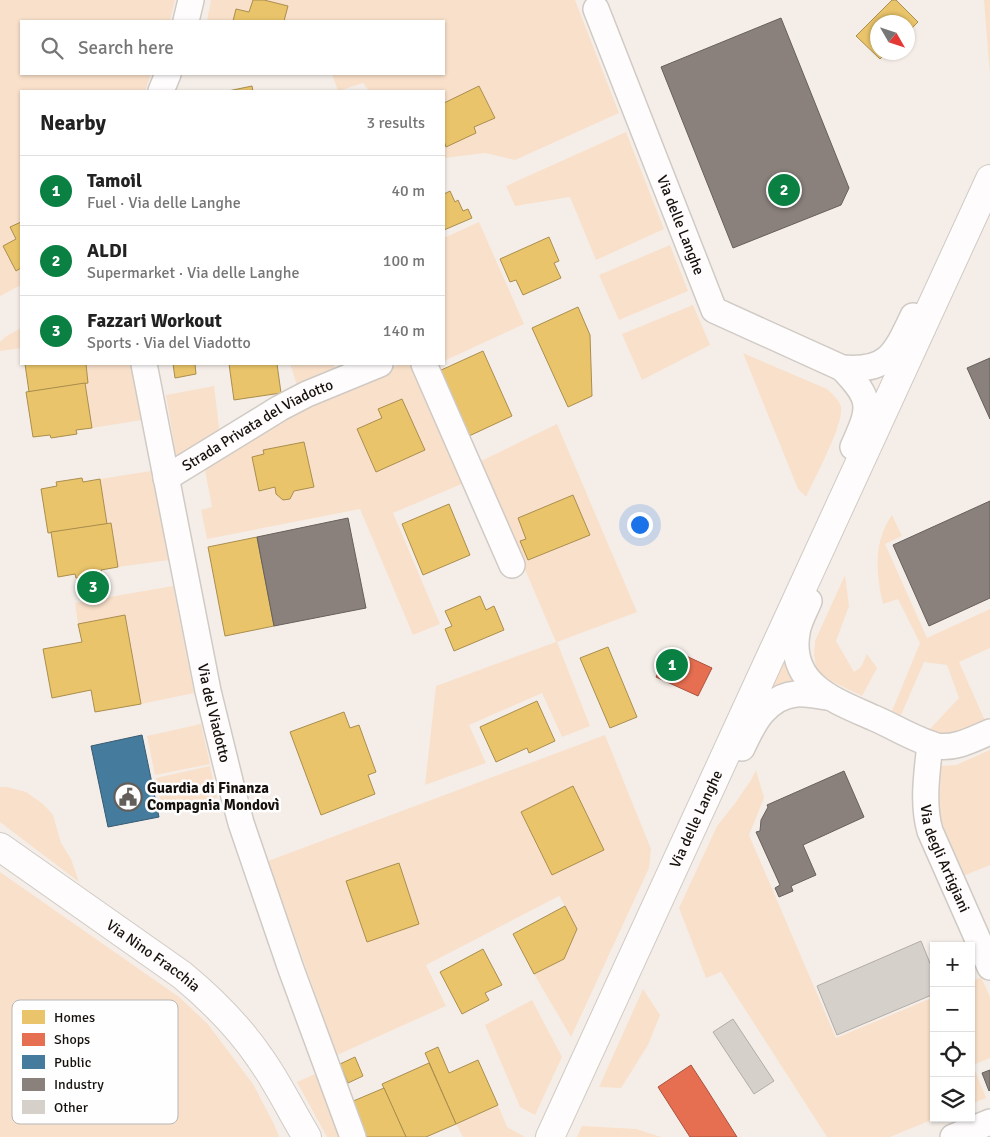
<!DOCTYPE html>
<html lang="en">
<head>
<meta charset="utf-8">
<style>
  body { margin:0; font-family:Signika,sans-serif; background:#f6f6f6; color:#222 }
  .controls { position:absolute; right:15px; bottom:15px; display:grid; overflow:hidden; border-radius:0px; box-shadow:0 1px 4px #0004 }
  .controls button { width:45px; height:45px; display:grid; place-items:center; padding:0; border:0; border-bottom:1px solid #e0e0e0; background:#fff; color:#222; font:25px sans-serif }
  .compass { position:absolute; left:870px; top:15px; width:45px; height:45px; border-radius:50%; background:#fff; box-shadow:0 1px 4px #0004; rotate:129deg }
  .you { position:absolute; left:639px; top:524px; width:18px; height:18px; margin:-12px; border:4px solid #fff; border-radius:50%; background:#1a73e8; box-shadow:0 0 0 8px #1a73e833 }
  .badge { display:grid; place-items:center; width:32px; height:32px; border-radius:50%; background:#0b8043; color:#fff; font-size:16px; font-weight:700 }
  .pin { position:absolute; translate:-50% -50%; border:2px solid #fff; box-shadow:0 1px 5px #0006 }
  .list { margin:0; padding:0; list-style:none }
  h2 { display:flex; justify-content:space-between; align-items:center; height:65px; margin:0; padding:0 20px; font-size:21px }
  h2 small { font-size:16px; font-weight:400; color:#767676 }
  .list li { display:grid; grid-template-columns:32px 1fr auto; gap:15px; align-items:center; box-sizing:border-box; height:70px; padding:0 20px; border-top:1px solid #e0e0e0 }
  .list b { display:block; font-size:19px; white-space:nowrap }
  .list p { margin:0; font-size:16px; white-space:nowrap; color:#767676 }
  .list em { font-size:16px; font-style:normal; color:#767676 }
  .icon { flex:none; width:28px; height:28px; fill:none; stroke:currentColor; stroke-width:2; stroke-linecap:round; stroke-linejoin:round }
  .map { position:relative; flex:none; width:990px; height:1137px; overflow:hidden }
  .search { position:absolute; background:#fff; box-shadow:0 1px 4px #0004; left:20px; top:20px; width:425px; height:55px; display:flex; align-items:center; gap:12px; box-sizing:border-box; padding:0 18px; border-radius:0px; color:#767676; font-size:19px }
  .panel { position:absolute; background:#fff; box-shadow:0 1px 4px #0004; left:20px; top:90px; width:425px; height:275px; border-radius:0px }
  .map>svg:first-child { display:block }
  .green { fill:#f9e0ca }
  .homes { fill:#e9c46a; stroke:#aa8e4e }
  .shops { fill:#e76f51; stroke:#a8533d }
  .public { fill:#457b9d; stroke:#375b72 }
  .industry { fill:#8a817c; stroke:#675f5b }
  .building { fill:#d6d0cb; stroke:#b1aca7 }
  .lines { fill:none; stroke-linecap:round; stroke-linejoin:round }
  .street-casing { stroke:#d0cac5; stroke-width:28 }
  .secondary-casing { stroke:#d0cac5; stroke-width:30 }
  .street { stroke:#fefcfc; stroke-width:25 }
  .secondary { stroke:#fefcfc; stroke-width:28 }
  .labels { text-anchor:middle; stroke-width:5; stroke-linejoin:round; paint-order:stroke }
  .street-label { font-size:15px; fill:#16110d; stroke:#fefefe }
  .poi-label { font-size:15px; font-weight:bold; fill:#16110d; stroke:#fefefe; text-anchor:start }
  .key { fill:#fefefe; stroke:#b8b7b6; stroke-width:1 }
  .key-label { font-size:14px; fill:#16110d }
</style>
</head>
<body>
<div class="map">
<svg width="990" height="1137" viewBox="0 0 990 1137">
  <rect width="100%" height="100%" fill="#f5eee8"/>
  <g class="green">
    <polygon points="0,0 175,0 170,21 21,21 21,74 151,74 145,91 21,91 21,285 0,296"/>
    <polygon points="211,0 253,0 249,12 236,9 233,21 207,21"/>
    <polygon points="264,0 575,0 619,113 515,160 485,153 444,158 444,91 369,91 363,83 338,91 332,74 444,74 444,21 284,21 288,6"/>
    <polygon points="984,0 990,0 990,75"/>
    <polygon points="626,132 664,229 596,260 570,197 515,206 506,186"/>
    <polygon points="479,222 524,324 444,361 444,238"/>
    <polygon points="670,245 688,291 619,320 599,275"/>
    <polygon points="693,305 710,345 642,380 622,334"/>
    <polygon points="21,328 21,348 0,351 0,342 5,337"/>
    <path d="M743,353L827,389C832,394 839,399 841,407C844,424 814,479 806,497L798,489Z"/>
    <polygon points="86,364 131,364 142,420 92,428 85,383 88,383"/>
    <polygon points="290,364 333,364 337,373 298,388"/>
    <polygon points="400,364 411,364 464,483 393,513 440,624 413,635 360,509 207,539 201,510 212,507 204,465 295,408"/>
    <polygon points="214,386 220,435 177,462 166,395"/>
    <polygon points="557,424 637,612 557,642 590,726 562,737 542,693 469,725 486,763 425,785 436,686 556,642 479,462"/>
    <polygon points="151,471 169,560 118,567 111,523 107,524 100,479"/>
    <path d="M892,515L902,536L885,544L927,638L990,609V648L959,662L986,723L965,733L941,735L930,729L959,698L947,665L924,662L901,715L892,711L920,643L898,599L883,604C876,573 873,542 892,515Z"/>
    <polygon points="845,575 849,606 836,641 854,672 861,667 867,654 877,668 862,696 833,682 822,675 816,666 814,655 815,641"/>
    <polygon points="173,586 194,693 141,704 125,615 78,624 75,603"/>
    <polygon points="786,652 803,687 767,696"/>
    <polygon points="201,724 210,764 155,775 147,736"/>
    <polygon points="605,735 651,849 649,868 571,1037 534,974 564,959 565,906 559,896 426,965 446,1006 337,1055 268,861"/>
    <polygon points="990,750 990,865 963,876 938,818 937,803 940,766 956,765"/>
    <polygon points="210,766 217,798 162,810 156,778"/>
    <polygon points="756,770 764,798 749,835 836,1038 934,997 934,1118 936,1118 890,1137 827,1137 721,972 706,978 679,908 717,826 736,802 751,780"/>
    <polygon points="0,787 7,787 26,792 43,804 53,815 61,843 71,859 79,882 0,822"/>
    <polygon points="0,872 179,997 207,1023 253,1084 274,1124 279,1137 0,1137"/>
    <polygon points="981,977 990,997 990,1058 973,1065 986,1098 971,1104 971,982"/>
    <polygon points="643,989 660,1015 648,1045 621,1088 599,1087"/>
    <polygon points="532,1000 562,1057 535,1115 520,1107 485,1025"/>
    <polygon points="315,1074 340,1137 327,1137 297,1082"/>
    <polygon points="498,1105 507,1127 525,1137 463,1137 456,1124"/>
    <polygon points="582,1126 636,1129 661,1137 577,1137"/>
  </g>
  <g class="homes">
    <polygon points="253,0 264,0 288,6 284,21 233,21 236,9 249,12"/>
    <polygon points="892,0 896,0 918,22 908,32 908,22 878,22 878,52 887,52 880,59 856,36"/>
    <polygon points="252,86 253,91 228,91"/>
    <polygon points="479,86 495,118 474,127 476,133 446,147 444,141 444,103"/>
    <polygon points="450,191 455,202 458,200 463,211 468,209 472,218 444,230 444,194"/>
    <polygon points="21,222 21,268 16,271 3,246 16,239 10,227"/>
    <polygon points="549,237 559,261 554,263 561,278 523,295 516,280 510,282 500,259"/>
    <polygon points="578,307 590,335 592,396 568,407 532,328"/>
    <polygon points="483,351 512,416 469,436 439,371"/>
    <polygon points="25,364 86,364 88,383 29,392"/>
    <polygon points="173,364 195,364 196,374 175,378"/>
    <polygon points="229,364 277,364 281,393 234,400"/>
    <polygon points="85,383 92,428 76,430 77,434 51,438 50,435 33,437 26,392"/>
    <polygon points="402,399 425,450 376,472 357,429 382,418 378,409"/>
    <polygon points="304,442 314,487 294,491 290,499 283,500 276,494 275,487 259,491 252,457 264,454 263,450"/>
    <polygon points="82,478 83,482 100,479 107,524 48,533 41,489 57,486 56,482"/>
    <polygon points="573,495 590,535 528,560 520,541 526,539 518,518"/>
    <polygon points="449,504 470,555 423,575 402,524"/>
    <polygon points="111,523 118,567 101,570 102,574 76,578 75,574 58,577 51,532"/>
    <polygon points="257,537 274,626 225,636 208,547"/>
    <polygon points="480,596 486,610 494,606 504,630 454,651 445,629 452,626 445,611"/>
    <polygon points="125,615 141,704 95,712 91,690 52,698 43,649 82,642 78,624"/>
    <polygon points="608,647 637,717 610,728 580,658"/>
    <polygon points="537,701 555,741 529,753 527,748 496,762 480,727"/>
    <polygon points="344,712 350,728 359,725 376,772 368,775 375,794 321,815 290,732"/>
    <polygon points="573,786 604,850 552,875 521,812"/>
    <polygon points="399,863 419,924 367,942 346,881"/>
    <polygon points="565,906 577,929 564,959 534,974 513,934"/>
    <polygon points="483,949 502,985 485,993 489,1000 462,1014 440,972"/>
    <polygon points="438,1047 449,1073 478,1060 498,1105 456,1124 425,1053"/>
    <polygon points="355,1057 363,1076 348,1083 340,1064"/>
    <polygon points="429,1063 456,1124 426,1137 406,1137 382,1084"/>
    <polygon points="384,1088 406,1137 366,1137 351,1102"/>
  </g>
  <g class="shops">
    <polygon points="669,648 712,668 698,696 656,677"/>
    <polygon points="691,1065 706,1088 737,1137 690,1137 658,1087"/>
  </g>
  <polygon class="public" points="142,735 159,817 108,827 91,746"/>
  <g class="industry">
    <polygon points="781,18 849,188 841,205 733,248 661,67"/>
    <polygon points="990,358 990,419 967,368"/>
    <polygon points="990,501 990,598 929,626 893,545"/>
    <polygon points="348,518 366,608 274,626 257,537"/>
    <polygon points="844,771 864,817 803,845 816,875 791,886 793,891 779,897 775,888 780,885 756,832 760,831 761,820 768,807 767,805"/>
    <polygon points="990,1070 990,1090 989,1091 982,1073"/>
  </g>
  <g class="building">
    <polygon points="921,941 934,973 934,994 837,1035 817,986"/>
    <polygon points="733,1019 774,1081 754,1094 713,1032"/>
  </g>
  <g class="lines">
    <g class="street-casing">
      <g id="street">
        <path id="s1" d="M596,9L714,310L842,368C888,372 895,354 913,316"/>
        <polyline points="186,21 191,0"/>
        <polyline points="161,91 168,74"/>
        <path id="s2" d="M144,364L208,691L232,789L241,823L291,969L353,1137"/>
        <polyline points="424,364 512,565"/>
        <path d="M842,368C873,400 871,407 853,447"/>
        <path id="s3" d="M166,478L280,408L307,394L380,364"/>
        <path d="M809,601C805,611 798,623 797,633C788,685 836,701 874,718C895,727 915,740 937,746C956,749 973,739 990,732"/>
        <path id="s4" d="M930,744C927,773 922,803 930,831L990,967"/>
        <path d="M742,748C753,724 766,697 796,694C807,693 818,696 828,697"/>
        <polyline points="953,1137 990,1122"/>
      </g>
    </g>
    <g class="secondary-casing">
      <g id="secondary">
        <path id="s5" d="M0,847L182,975C211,999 239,1027 260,1058C278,1083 291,1111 307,1137"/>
        <path id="s6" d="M550,1137L990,179"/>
      </g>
    </g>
    <use href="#street" class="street"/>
    <use href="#secondary" class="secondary"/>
  </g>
  <defs>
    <g id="civic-ring" transform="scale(1.4375)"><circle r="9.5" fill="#fefefe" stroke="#645e5a" stroke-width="1.5"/><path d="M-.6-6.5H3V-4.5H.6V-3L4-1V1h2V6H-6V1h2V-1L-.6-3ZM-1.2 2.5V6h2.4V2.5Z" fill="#645e5a"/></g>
  </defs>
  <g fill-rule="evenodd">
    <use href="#civic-ring" x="128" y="797"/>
  </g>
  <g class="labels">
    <g class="street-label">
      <text dy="5" stroke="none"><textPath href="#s1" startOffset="232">Via delle Langhe</textPath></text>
      <text dy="5" stroke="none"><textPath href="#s3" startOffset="106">Strada Privata del Viadotto</textPath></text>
      <text dy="5" stroke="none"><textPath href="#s2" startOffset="356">Via del Viadotto</textPath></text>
      <text dy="5" stroke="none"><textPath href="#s6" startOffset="350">Via delle Langhe</textPath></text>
      <text dy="5" stroke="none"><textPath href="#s4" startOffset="118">Via degli Artigiani</textPath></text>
      <text dy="5" stroke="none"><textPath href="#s5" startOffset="188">Via Nino Fracchia</textPath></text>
    </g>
    <g class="poi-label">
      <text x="147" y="793">Guardia di Finanza<tspan x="147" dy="17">Compagnia Mondovì</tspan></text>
    </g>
  </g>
  <rect x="12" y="1000" width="166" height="124" rx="8" class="key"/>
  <rect x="22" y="1010" width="23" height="14" fill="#e9c46a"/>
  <rect x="22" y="1033" width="23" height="13" fill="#e76f51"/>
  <rect x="22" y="1055" width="23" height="14" fill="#457b9d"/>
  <rect x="22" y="1078" width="23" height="13" fill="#8a817c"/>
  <rect x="22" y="1100" width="23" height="14" fill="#d6d0cb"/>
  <g class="key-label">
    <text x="54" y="1022">Homes</text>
    <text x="54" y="1044">Shops</text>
    <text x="54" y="1067">Public</text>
    <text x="54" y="1089">Industry</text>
    <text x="54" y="1112">Other</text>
  </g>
</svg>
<div class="controls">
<button>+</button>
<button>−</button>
<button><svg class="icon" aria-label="locate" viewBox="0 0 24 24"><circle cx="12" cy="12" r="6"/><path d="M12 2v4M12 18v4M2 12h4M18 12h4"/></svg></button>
<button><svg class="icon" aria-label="layers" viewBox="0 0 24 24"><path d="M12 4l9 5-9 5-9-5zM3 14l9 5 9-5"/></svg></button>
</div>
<svg class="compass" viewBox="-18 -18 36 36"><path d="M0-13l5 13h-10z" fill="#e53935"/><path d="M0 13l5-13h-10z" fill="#767676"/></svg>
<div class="you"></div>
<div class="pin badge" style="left:672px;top:665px">1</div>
<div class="pin badge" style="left:784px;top:190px">2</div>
<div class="pin badge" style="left:93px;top:587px">3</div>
<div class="search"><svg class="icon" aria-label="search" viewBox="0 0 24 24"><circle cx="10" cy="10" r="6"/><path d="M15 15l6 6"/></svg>Search here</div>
<section class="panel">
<h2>Nearby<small>3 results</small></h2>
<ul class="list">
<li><span class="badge">1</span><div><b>Tamoil</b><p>Fuel · Via delle Langhe</p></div><em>40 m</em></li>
<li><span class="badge">2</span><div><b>ALDI</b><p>Supermarket · Via delle Langhe</p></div><em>100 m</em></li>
<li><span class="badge">3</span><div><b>Fazzari Workout</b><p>Sports · Via del Viadotto</p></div><em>140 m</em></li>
</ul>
</section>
</div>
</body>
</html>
